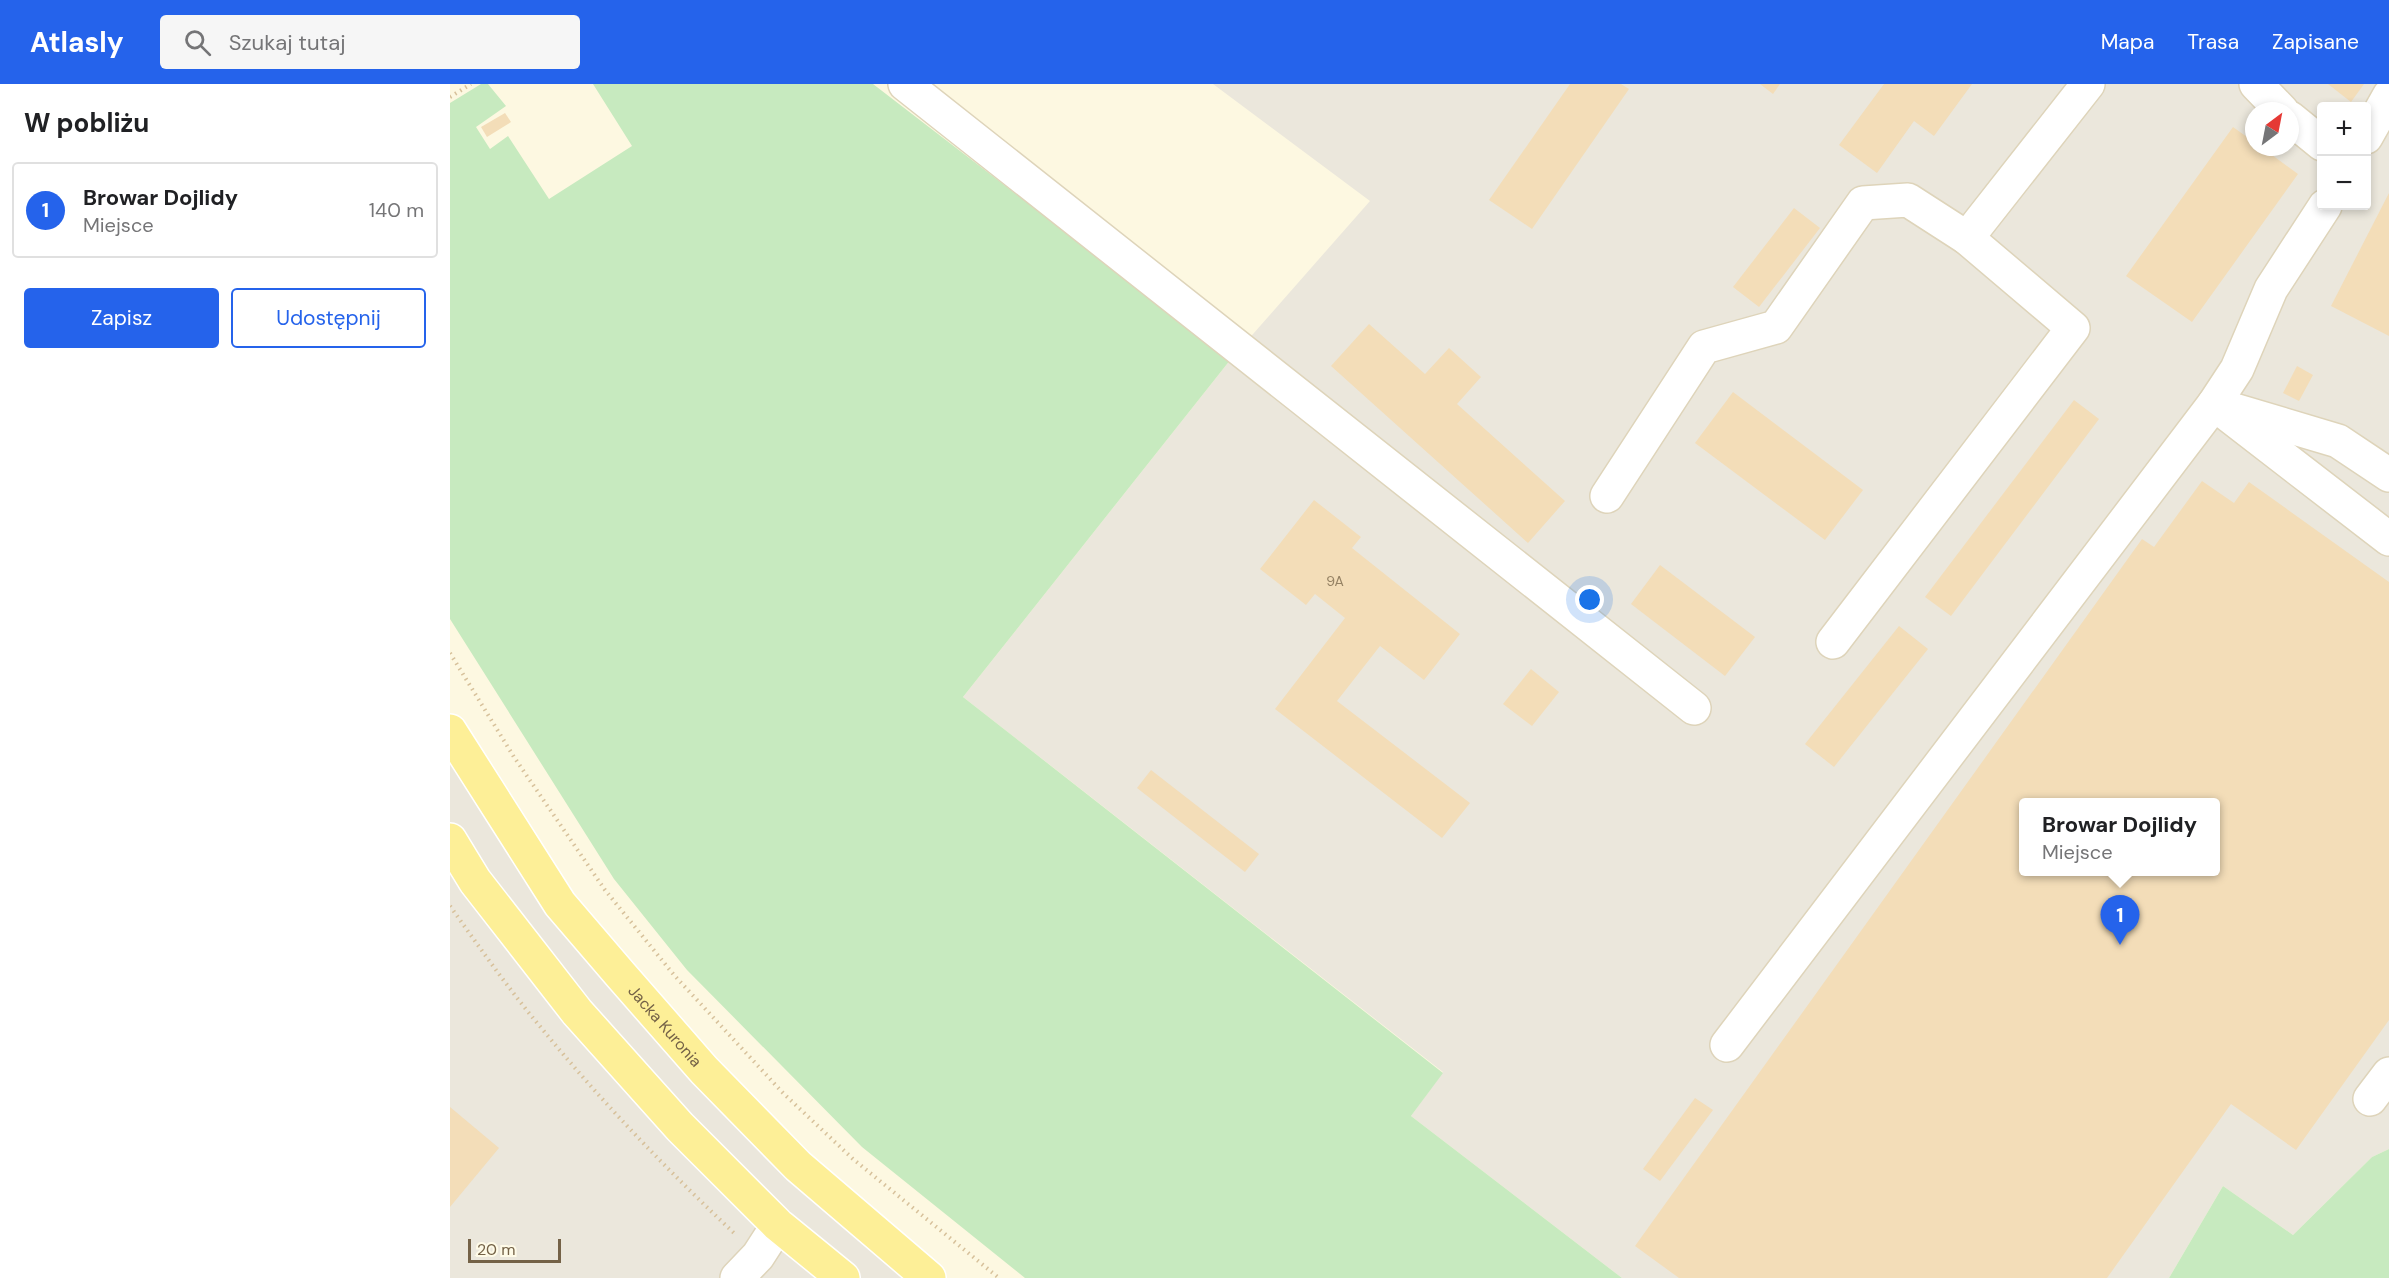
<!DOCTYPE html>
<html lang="pl">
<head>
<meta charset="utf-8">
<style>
  body { margin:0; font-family:"DM Sans",sans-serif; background:#f6f6f6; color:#202124 }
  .controls { position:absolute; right:18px; top:18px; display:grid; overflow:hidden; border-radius:6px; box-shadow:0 3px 9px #0003 }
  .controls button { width:54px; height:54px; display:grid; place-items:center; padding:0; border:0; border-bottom:2px solid #e0e0e0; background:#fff; color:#202124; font:30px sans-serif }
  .compass { position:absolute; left:1795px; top:18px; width:54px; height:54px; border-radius:50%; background:#fff; box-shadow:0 3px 9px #0003; rotate:32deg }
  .scale { position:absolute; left:18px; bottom:15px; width:93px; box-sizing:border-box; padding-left:6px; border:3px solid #746247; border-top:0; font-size:16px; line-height:21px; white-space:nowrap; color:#746247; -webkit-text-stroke:4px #fffbe8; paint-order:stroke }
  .you { position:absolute; left:1140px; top:516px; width:21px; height:21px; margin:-15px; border:4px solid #fff; border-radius:50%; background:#1a73e8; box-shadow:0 0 0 9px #1a73e833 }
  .badge { display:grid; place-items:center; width:39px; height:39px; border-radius:50%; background:#2563eb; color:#fff; font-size:20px; font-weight:700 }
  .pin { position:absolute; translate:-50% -50px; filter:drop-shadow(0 2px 3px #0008) }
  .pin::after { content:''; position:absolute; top:32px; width:21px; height:18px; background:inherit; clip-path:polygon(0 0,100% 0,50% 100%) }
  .popup { position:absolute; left:1569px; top:714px; width:201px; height:78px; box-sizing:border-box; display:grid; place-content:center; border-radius:6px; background:#fff; filter:drop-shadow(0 2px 4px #0005); font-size:20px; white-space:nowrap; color:#757577 }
  .popup b { font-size:22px; color:#202124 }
  .popup::after { content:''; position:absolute; left:50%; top:100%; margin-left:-12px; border:12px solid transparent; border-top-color:#fff }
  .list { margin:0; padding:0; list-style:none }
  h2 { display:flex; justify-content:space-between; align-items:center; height:78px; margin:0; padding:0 24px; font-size:26px }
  h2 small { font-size:20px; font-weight:400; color:#757577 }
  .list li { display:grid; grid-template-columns:39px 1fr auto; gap:18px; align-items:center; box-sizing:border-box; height:96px; margin:0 12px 12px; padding:0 12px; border:2px solid #e0e0e0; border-radius:6px }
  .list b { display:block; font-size:22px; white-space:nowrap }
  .list p { margin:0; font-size:20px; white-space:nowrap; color:#757577 }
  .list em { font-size:20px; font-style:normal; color:#757577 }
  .actions { display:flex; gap:12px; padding:18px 24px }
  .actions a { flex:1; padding:14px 0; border:2px solid #2563eb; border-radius:6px; text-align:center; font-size:21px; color:#2563eb }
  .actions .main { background:#2563eb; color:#fff }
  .icon { flex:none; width:33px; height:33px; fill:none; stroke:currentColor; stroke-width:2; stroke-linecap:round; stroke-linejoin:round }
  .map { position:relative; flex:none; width:1939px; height:1194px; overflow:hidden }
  header { display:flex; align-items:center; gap:36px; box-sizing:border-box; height:84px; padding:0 30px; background:#2563eb; color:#fff }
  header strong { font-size:28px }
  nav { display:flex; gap:33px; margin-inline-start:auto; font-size:21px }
  .search { width:420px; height:54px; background:#f6f6f6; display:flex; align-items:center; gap:15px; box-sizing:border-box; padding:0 21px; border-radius:6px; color:#757577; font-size:22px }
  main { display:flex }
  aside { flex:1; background:#fff }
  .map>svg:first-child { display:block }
  .industrial { fill:#ebe7dc; fill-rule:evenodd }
  .green { fill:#c7eabf }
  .building { fill:#f3ddb8; fill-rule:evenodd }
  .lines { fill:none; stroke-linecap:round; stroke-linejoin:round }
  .minor-casing { stroke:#ded4ba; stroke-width:36 }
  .major-casing { stroke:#fff; stroke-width:36 }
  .path { stroke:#d7c19b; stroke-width:4; stroke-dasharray:1.5 4.5; stroke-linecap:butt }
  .minor { stroke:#fff; stroke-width:33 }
  .major { stroke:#fdef97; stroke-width:33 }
  .labels { text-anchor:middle; stroke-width:6; stroke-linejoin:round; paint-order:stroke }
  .number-label { font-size:14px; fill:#948163 }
  .street-label { font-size:16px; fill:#746247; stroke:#fffbe8 }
</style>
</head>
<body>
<header>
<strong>Atlasly</strong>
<div class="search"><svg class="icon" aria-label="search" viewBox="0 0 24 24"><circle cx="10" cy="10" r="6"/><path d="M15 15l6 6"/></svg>Szukaj tutaj</div>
<nav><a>Mapa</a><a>Trasa</a><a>Zapisane</a></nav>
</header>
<main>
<aside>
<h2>W pobliżu<small></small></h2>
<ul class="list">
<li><span class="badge">1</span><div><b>Browar Dojlidy</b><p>Miejsce</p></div><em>140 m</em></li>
</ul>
<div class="actions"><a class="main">Zapisz</a><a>Udostępnij</a></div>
</aside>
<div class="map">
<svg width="1939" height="1194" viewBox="0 0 1939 1194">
  <rect width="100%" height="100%" fill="#fdf8e1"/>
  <g class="industrial">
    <path d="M763,0H1939V1065L1922,1073L1843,1151L1773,1102L1719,1194H1172L961,1032L993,988L513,613L781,275L920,117ZM1872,22H1916V122H1872ZM1804,27H1840V63H1804ZM1574,718H1766V788H1574Z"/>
    <polygon points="0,658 56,749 469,1194 0,1194"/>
  </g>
  <g class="green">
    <polygon points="31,0 38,0 56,22 26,43 40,65 58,52 99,115 182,62 143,0 423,0 781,275 513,613 993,989 961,1032 1172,1194 575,1194 412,1063 237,886 164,795 0,535 0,19"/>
    <polygon points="1939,1065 1939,1194 1719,1194 1773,1102 1843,1151 1922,1073"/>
  </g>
  <g class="building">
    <polygon points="1120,0 1171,0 1179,5 1082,145 1039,116"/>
    <polygon points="1310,0 1330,0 1323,10"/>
    <polygon points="1434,0 1522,0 1484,52 1464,37 1427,89 1389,61"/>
    <polygon points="1878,0 1914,0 1901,18"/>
    <polygon points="55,29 61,38 37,53 31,43"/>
    <polygon points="1783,43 1804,58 1804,63 1811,63 1848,90 1742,238 1676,192"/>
    <polygon points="1939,109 1939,252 1881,222"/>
    <polygon points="1344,124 1370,144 1309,223 1283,203"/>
    <polygon points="919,240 975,290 999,264 1031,293 1007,320 1115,417 1078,459 881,282"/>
    <polygon points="1847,282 1863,291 1849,317 1833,309"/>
    <polygon points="1283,308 1413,406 1375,456 1245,359"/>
    <polygon points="1624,316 1649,335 1501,532 1475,513"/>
    <path d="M1752,397L1784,419L1799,398L1939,498V936L1846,1066L1781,1020L1657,1194H1229L1185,1162L1692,455L1704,463ZM1574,718H1766V788H1574Z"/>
    <polygon points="864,416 911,453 902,464 1010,550 974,596 930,562 887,617 1020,719 992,754 825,625 895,534 865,510 856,521 810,485"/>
    <polygon points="1210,481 1305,553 1275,592 1181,520"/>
    <polygon points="1449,542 1478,565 1384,683 1355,660"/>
    <polygon points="1081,585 1109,608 1082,642 1053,620"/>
    <polygon points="701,686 809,770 795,788 687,704"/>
    <polygon points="1245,1014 1263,1026 1210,1097 1193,1085"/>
    <polygon points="0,1023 49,1064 0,1123"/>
  </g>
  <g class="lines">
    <g class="minor-casing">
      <g id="minor">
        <polyline points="455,0 1244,624"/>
        <polyline points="1806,0 1832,27"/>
        <polyline points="1840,34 1872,60"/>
        <polyline points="1916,53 1939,12"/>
        <polyline points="1875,122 1821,205 1787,285 1764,320 1888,357 1939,391"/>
        <polyline points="1517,154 1638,0"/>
        <polyline points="1157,412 1254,263 1326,243 1413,119 1458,116 1517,154 1623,244 1383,558"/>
        <polyline points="1277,961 1764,320 1939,455"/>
        <polyline points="1920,1015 1939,990"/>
        <polyline points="287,1194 308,1172 328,1141"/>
      </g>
    </g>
    <g class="major-casing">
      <g id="major">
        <path id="s1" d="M0,647L110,820L170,890L254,986L348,1082L479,1194"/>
        <polyline points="0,756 25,797 127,928 230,1043 328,1141 393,1194"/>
      </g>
    </g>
    <g class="path">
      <polyline points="0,13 21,0"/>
      <polyline points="0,569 64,673 155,806 224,891 333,1009 403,1075 549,1194"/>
      <path d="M0,822C30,864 60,907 93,946C152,1018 216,1085 284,1149"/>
    </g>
    <use href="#minor" class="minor"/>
    <use href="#major" class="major"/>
  </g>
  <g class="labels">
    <g class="number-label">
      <text x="885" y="502">9A</text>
    </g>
    <g class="street-label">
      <text dy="6" stroke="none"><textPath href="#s1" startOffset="366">Jacka Kuronia</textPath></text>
    </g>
  </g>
</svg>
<div class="controls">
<button>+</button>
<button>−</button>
</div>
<svg class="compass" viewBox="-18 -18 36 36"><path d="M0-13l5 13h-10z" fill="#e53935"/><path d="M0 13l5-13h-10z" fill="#757577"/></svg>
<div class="scale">20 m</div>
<div class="you"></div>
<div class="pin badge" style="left:1670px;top:861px">1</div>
<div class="popup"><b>Browar Dojlidy</b>Miejsce</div>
</div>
</main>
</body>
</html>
